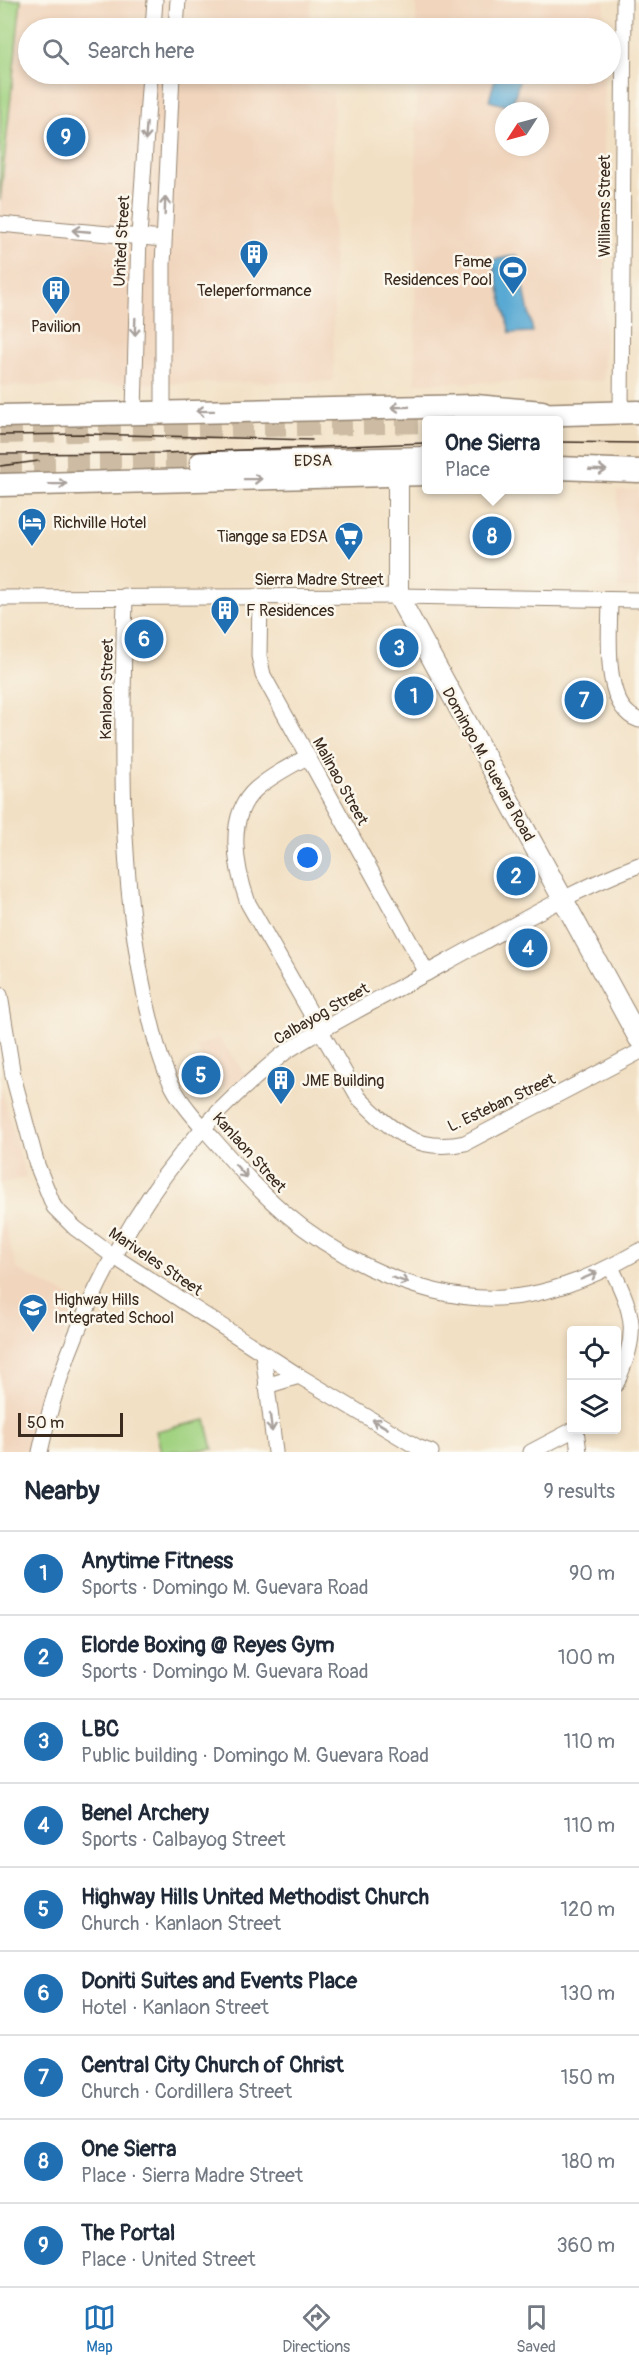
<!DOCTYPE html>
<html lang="en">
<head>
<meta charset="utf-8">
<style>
  body { margin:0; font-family:Pangolin,sans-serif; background:#f6f6f7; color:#1f2937 }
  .controls { position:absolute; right:18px; bottom:18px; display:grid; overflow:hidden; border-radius:6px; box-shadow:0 3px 9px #0003 }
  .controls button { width:54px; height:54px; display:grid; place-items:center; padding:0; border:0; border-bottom:2px solid #e0e1e3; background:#fff; color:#1f2937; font:30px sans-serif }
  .compass { position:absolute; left:495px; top:102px; width:54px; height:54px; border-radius:50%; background:#fff; box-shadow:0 3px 9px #0003; rotate:234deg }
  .scale { position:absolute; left:18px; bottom:15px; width:105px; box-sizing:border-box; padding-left:6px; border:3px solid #3b2a1e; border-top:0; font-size:16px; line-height:21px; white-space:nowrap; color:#3b2a1e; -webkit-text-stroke:4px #fbf7ec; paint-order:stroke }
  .you { position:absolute; left:308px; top:858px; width:21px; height:21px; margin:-15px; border:4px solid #fff; border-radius:50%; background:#1a73e8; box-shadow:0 0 0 9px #1a73e833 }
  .badge { display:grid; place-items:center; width:39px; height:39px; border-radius:50%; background:#1f6fb2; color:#fff; font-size:20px; font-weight:700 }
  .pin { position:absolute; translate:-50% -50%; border:3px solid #fff; box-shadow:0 2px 6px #0006 }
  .popup { position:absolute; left:422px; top:416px; width:141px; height:78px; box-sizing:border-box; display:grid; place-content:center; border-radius:6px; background:#fff; filter:drop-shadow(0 2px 4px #0005); font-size:20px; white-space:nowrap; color:#747a83 }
  .popup b { font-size:22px; color:#1f2937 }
  .popup::after { content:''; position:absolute; left:50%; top:100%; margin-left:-12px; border:12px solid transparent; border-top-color:#fff }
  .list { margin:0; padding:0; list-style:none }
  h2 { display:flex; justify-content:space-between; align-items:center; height:78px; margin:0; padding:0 24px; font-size:26px }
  h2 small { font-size:20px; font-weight:400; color:#747a83 }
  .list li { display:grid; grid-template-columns:39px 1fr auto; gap:18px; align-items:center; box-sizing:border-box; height:84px; padding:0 24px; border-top:2px solid #e0e1e3 }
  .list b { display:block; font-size:22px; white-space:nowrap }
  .list p { margin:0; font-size:20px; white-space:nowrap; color:#747a83 }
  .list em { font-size:20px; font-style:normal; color:#747a83 }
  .icon { flex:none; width:33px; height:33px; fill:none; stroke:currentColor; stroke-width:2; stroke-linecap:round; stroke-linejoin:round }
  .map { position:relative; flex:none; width:639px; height:1452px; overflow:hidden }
  .search { position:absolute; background:#fff; box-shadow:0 3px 9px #0003; left:18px; right:18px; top:18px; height:66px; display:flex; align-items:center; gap:15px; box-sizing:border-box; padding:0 21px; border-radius:33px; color:#747a83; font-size:22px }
  .sheet { height:834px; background:#fff }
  nav { display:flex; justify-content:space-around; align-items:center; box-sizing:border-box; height:84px; border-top:2px solid #e0e1e3; background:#fff; font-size:16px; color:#747a83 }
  nav a { display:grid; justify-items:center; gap:3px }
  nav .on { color:#1f6fb2 }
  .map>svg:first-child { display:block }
  .built { fill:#f1d5bd; fill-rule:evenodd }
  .green { fill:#a1d281; stroke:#6e7e50; stroke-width:1.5 }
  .water { fill:#59a9d3; stroke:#4a6a78; stroke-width:1.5 }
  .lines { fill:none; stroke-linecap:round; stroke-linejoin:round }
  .highway-tunnel { stroke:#cdbca3; stroke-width:22; stroke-dasharray:22 11; stroke-linecap:butt }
  .minor-casing { stroke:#968571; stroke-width:17 }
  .major-casing { stroke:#968571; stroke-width:22 }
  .highway-casing { stroke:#968571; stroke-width:25 }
  .minor { stroke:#fff; stroke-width:15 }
  .major { stroke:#fff; stroke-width:20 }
  .highway { stroke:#fff; stroke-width:22 }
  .tram { stroke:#3b2a1e; stroke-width:1.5 }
  .oneway { stroke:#a79f9a }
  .labels { text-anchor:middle; stroke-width:5; stroke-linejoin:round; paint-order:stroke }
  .street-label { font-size:16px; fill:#3b2a1e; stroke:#fbf7ec }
  .poi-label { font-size:16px; fill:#3b2a1e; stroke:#fbf7ec; text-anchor:start }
</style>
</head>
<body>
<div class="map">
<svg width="639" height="1452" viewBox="0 0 639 1452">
  <rect width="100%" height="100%" fill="#fbf7ec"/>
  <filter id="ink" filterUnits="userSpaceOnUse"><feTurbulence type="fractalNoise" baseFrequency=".0167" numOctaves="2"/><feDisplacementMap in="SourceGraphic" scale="12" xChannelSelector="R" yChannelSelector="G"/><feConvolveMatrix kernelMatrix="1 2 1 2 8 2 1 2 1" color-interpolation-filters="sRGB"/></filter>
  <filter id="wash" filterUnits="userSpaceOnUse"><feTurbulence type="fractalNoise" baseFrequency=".008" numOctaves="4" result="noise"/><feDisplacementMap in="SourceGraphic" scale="24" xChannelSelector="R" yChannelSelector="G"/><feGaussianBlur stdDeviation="1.35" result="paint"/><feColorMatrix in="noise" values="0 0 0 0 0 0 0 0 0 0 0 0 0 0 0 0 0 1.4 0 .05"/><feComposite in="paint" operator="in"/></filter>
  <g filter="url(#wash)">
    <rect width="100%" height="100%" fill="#f2e0c4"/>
    <g class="built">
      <polygon points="0,0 311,0 310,28 28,28 28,74 310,74 309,89 333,91 334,381 0,386"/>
      <polygon points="416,0 604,1 604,28 416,28"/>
      <path d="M416,74H604V381L415,383ZM504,111H540V147H504Z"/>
      <polygon points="617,490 639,490 639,588 618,588"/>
      <polygon points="219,1038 246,1075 225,1089 195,1047"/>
      <polygon points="0,1083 26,1177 0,1184"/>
      <polygon points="0,1211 17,1269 77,1300 36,1418 28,1452 0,1452"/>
    </g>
    <g class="green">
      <polygon points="0,0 21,0 0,201"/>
      <polygon points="206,1420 213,1449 161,1452 156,1431"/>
    </g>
    <g class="water">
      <polygon points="496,74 521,74 512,107 489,101"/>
      <polygon points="517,255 533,332 510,333 492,260"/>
    </g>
  </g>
  <g filter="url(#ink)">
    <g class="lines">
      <g class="highway-tunnel">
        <polyline points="0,433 426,422"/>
        <polyline points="0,466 201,463"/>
      </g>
      <g class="minor-casing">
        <g id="minor">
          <polyline points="153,28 155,0"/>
          <polyline points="176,28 178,0"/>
          <polyline points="0,224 163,239"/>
          <polyline points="134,411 139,236 150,74"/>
          <polyline points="163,411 163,265 172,74"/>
          <polyline points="621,412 624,0"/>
          <path d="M125,596C122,731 117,868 146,1001C153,1030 159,1060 173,1087C183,1106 200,1124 215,1141C262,1196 302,1235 368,1267C470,1315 544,1306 639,1251"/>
          <polyline points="0,598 398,596 639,600"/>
          <polyline points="260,598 259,656 263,675 427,973"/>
          <path d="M610,600C610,632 601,707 639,720"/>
          <path d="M307,757C290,766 271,776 256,789C225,816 236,869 248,903L359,1098C391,1130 417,1154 465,1143L639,1052"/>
          <polyline points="0,995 13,1076 37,1165 54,1207 75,1228 113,1256 299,1376 417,1447 431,1452"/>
          <path d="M611,1267C635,1317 639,1332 616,1384"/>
          <polyline points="263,1353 275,1452"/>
          <polyline points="266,1386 299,1376"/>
          <polyline points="576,1430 579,1452"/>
          <path d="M40,1452C69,1315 148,1168 256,1077C266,1069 276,1059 287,1051C337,1019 393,992 445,963C509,928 571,891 639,865"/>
          <polyline points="531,1452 573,1430"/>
        </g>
      </g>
      <g class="major-casing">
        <polyline id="major" points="398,475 398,596 639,1039"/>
      </g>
      <g class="highway-casing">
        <g id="highway">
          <polyline points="526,415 639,412"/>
          <polyline points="0,416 476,406 542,412"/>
          <polyline points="201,463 426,458"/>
          <polyline points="558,468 639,471"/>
          <polyline points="0,485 426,474"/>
        </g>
      </g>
      <use href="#minor" class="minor"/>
      <use href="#major" class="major"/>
      <use href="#highway" class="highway"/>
      <g class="tram">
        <polyline points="0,435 88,434 312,440"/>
        <polyline points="558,442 639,443"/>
        <polyline points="0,454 164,453 426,443"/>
        <polyline points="0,466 39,461"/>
      </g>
    </g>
    <defs><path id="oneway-shaft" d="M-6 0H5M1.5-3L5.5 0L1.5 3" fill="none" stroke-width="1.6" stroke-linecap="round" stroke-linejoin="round" transform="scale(1.5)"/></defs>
    <g class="oneway">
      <use href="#oneway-shaft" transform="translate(146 132) rotate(94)"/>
      <use href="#oneway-shaft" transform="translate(165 206) rotate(-88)"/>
      <use href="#oneway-shaft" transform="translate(81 231) rotate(-175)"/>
      <use href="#oneway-shaft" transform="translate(135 327) rotate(92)"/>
      <use href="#oneway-shaft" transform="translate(400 407) rotate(178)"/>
      <use href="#oneway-shaft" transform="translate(205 411) rotate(179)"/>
      <use href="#oneway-shaft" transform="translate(598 470) rotate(2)"/>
      <use href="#oneway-shaft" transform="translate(253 479) rotate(-1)"/>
      <use href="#oneway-shaft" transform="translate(58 484) rotate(-1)"/>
      <use href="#oneway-shaft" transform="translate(241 1171) rotate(48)"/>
      <use href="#oneway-shaft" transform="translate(589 1276) rotate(-23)"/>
      <use href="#oneway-shaft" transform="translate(400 1280) rotate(18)"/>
      <use href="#oneway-shaft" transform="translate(271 1423) rotate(83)"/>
      <use href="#oneway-shaft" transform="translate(380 1424) rotate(-149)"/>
    </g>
  </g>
  <defs>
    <g id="building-pin" transform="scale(1.5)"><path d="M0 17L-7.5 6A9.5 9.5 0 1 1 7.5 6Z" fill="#1f6fb2" stroke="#fbf7ec"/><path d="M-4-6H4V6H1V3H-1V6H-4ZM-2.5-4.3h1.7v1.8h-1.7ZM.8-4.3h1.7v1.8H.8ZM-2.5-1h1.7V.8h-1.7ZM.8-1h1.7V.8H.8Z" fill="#fff"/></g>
    <g id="stadium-pin" transform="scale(1.5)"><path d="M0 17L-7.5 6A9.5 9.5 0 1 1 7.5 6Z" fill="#1f6fb2" stroke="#fbf7ec"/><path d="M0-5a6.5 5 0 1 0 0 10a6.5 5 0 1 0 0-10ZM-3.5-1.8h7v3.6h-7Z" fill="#fff"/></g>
    <g id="hotel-pin" transform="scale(1.5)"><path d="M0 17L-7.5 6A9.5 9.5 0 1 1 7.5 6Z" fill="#1f6fb2" stroke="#fbf7ec"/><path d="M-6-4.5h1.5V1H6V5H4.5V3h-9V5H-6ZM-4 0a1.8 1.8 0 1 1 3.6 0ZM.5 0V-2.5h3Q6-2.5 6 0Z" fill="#fff"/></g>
    <g id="supermarket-pin" transform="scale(1.5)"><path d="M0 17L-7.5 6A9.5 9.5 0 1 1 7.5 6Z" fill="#1f6fb2" stroke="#fbf7ec"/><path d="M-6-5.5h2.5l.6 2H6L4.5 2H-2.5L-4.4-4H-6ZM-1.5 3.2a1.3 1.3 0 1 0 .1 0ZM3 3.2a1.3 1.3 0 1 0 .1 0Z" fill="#fff"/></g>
    <g id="school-pin" transform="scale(1.5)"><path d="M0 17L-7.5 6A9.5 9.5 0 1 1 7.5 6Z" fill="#1f6fb2" stroke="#fbf7ec"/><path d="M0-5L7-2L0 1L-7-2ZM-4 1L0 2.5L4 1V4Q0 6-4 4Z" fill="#fff"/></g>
  </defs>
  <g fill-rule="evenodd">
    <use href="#building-pin" x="254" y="254"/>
    <use href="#stadium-pin" x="513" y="270"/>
    <use href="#building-pin" x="56" y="290"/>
    <use href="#hotel-pin" x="32" y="522"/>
    <use href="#supermarket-pin" x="349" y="536"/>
    <use href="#building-pin" x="225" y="610"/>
    <use href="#building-pin" x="281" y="1080"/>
    <use href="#school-pin" x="33" y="1308"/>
  </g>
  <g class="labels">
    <g class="street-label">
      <text transform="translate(604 206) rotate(-90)" y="6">Williams Street</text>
      <text transform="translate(121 241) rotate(-87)" y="6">United Street</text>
      <text transform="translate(313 460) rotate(-1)" y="6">EDSA</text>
      <text x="319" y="585">Sierra Madre Street</text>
      <text transform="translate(106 689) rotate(-89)" y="6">Kanlaon Street</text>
      <text transform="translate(489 764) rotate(61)" y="6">Domingo M. Guevara Road</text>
      <text transform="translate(341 781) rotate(61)" y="6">Malinao Street</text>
      <text transform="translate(321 1013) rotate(-30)" y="6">Calbayog Street</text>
      <text transform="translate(501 1102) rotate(-25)" y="6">L. Esteban Street</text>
      <text transform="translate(250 1152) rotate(48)" y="6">Kanlaon Street</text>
      <text transform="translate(156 1261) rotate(34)" y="6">Mariveles Street</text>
    </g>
    <g class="poi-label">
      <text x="492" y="267" text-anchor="end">Fame<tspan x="492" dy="18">Residences Pool</tspan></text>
      <text x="254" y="296" text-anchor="middle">Teleperformance</text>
      <text x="56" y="332" text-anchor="middle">Pavilion</text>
      <text x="53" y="528">Richville Hotel</text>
      <text x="328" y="542" text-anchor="end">Tiangge sa EDSA</text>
      <text x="246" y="616">F Residences</text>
      <text x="302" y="1086">JME Building</text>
      <text x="54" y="1305">Highway Hills<tspan x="54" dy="18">Integrated School</tspan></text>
    </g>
  </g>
</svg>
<div class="controls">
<button><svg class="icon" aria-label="locate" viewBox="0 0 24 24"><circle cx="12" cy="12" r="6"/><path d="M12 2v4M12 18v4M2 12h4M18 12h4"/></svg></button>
<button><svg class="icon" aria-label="layers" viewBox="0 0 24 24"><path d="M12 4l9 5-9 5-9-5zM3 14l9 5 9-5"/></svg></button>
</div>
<svg class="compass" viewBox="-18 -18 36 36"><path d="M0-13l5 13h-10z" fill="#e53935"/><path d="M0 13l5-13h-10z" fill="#747a83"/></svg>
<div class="scale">50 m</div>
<div class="you"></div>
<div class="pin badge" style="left:414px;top:696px">1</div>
<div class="pin badge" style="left:516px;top:876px">2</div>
<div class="pin badge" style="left:399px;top:648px">3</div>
<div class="pin badge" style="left:528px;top:948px">4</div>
<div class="pin badge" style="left:201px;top:1075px">5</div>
<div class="pin badge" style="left:144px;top:639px">6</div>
<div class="pin badge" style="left:584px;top:700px">7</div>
<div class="pin badge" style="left:492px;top:536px">8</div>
<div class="popup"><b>One Sierra</b>Place</div>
<div class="pin badge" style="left:66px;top:137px">9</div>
<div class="search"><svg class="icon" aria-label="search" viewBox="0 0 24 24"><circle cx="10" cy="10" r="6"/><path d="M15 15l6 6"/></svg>Search here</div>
</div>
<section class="sheet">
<h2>Nearby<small>9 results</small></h2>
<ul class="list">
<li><span class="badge">1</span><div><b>Anytime Fitness</b><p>Sports · Domingo M. Guevara Road</p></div><em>90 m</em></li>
<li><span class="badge">2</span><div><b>Elorde Boxing @ Reyes Gym</b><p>Sports · Domingo M. Guevara Road</p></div><em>100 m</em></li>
<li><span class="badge">3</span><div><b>LBC</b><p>Public building · Domingo M. Guevara Road</p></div><em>110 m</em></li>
<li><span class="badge">4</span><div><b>Benel Archery</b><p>Sports · Calbayog Street</p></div><em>110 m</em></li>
<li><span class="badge">5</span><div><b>Highway Hills United Methodist Church</b><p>Church · Kanlaon Street</p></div><em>120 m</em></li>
<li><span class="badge">6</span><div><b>Doniti Suites and Events Place</b><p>Hotel · Kanlaon Street</p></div><em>130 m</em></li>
<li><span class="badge">7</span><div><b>Central City Church of Christ</b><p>Church · Cordillera Street</p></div><em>150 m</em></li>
<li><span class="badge">8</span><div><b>One Sierra</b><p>Place · Sierra Madre Street</p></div><em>180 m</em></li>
<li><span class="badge">9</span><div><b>The Portal</b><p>Place · United Street</p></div><em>360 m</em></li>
</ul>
</section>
<nav>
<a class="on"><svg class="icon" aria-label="map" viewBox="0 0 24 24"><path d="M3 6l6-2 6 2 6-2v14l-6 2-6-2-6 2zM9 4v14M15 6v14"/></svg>Map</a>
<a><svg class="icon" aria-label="directions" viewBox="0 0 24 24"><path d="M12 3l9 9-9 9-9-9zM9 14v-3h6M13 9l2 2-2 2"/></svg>Directions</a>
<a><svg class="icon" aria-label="saved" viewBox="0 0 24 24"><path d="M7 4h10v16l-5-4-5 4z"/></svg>Saved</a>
</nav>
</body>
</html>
